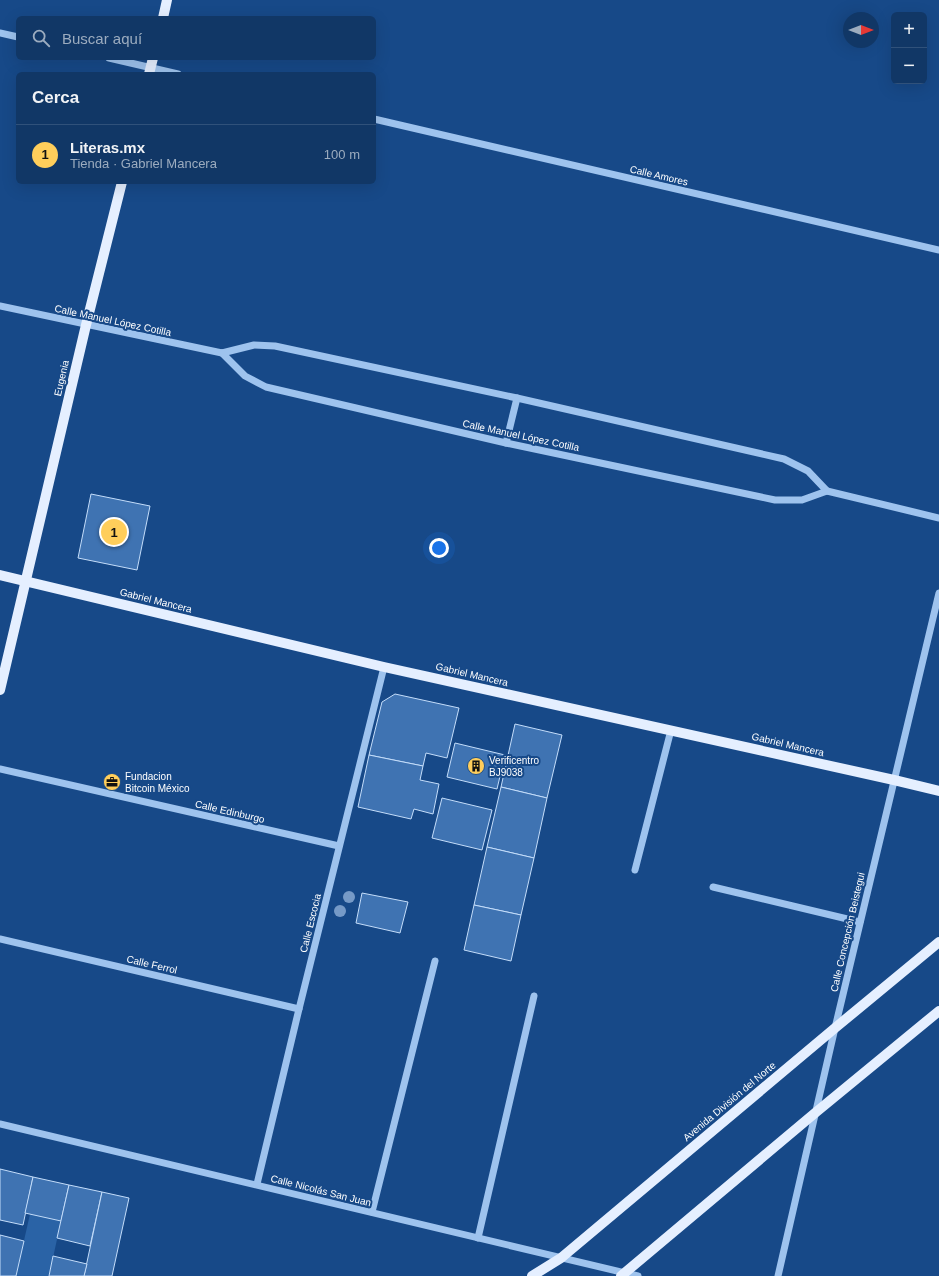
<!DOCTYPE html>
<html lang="es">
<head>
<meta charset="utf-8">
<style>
  body { margin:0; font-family:Helvetica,sans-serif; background:#1e426f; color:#f1f3f6 }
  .controls { position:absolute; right:12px; top:12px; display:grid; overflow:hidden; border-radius:6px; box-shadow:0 4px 16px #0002 }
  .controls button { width:36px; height:36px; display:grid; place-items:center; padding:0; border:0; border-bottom:1px solid #30517a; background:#113766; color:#f1f3f6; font:20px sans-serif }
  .compass { position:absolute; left:843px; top:12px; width:36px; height:36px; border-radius:50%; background:#113766; box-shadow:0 4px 16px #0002; rotate:90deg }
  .you { position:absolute; left:439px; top:548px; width:14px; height:14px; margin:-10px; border:3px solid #fff; border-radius:50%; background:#1a73e8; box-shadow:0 0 0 6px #1a73e833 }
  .badge { display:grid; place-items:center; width:26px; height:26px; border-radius:50%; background:#ffce5b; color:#111; font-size:13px; font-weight:700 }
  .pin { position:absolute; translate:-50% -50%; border:2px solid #fff; box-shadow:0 1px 4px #0006 }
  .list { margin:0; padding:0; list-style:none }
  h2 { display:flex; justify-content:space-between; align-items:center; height:52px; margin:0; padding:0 16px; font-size:17px }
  h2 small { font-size:13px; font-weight:400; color:#9cacbf }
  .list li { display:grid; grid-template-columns:26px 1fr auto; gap:12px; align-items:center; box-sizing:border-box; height:60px; padding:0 16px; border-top:1px solid #30517a }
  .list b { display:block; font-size:15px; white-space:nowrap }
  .list p { margin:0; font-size:13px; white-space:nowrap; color:#9cacbf }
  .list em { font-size:13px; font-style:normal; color:#9cacbf }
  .icon { flex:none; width:22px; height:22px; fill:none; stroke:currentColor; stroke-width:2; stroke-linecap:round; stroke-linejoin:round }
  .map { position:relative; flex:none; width:939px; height:1276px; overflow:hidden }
  .search { position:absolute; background:#113766; box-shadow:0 4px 16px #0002; left:16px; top:16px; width:360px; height:44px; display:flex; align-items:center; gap:10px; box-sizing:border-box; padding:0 14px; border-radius:6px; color:#9cacbf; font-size:15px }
  .panel { position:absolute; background:#113766; box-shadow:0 4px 16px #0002; left:16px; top:72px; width:360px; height:112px; border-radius:6px }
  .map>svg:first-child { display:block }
  .green { fill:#2a63a6 }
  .building { fill:#3f73b2; stroke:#c4ddfa }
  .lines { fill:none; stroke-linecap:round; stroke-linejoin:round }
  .minor { stroke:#9ec3ee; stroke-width:7 }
  .major { stroke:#e5efff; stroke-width:10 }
  .tree { fill:#769ac7 }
  .labels { text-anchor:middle; stroke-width:4; stroke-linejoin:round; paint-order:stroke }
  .street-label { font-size:10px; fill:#fff; stroke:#174988 }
  .poi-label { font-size:10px; fill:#fff; stroke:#174988; text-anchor:start }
</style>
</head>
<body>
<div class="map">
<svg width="939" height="1276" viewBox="0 0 939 1276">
  <rect width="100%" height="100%" fill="#174988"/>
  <polygon class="green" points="30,1214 61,1221 49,1276 16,1276"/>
  <g class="building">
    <polygon points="91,494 150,506 137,570 78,558"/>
    <polygon points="395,694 459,708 447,758 426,753 423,766 369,755 382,702"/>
    <polygon points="515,724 562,735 547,798 501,787"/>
    <polygon points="455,743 505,755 497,789 447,777"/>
    <polygon points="369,755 423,766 420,780 439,784 433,814 414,809 411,819 358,807"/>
    <polygon points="501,787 547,798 534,858 487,847"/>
    <polygon points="442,798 492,810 482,850 432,838"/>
    <polygon points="487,847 534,858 521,915 474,905"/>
    <polygon points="362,893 408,902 400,933 356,923"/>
    <polygon points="474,905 521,915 511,961 464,950"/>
    <polygon points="0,1169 33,1177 23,1225 0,1220"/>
    <polygon points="33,1177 69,1185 61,1221 25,1213"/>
    <polygon points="69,1185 102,1192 90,1246 57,1238"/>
    <polygon points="102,1192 129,1198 112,1276 84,1276"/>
    <polygon points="0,1235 24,1241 16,1276 0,1276"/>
    <polygon points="53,1256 87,1264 84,1276 49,1276"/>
  </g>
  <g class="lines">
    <g class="minor">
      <polyline points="0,33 18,37"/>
      <polyline points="109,58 178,74"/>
      <polyline points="374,119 939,250"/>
      <polyline points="0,306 222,353 254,345 275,346 517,398 784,459 808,471 827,491"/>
      <polyline points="222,353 245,376 266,387 506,443 775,500 802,500 827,491 939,518"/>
      <polyline points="506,443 517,398"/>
      <polyline points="0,769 339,846"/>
      <polyline points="635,870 671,730"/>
      <polyline points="713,887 860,922"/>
      <polyline points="0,939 299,1009"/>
      <polyline points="0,1124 638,1276"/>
      <polyline points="257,1184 299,1009 384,667"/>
      <polyline points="372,1212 435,961"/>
      <polyline points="478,1238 534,996"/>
      <polyline points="778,1276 835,1028 939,593"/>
    </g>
    <g class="major">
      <polyline points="163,18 167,0"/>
      <polyline points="149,74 153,58"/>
      <polyline points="0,575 384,667 894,780 939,791"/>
      <polyline points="0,690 86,325 122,182"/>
      <polyline points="532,1276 561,1258 835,1028 939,942"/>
      <polyline points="621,1276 815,1113 939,1011"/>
    </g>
  </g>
  <g class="tree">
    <circle cx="349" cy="897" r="6"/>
    <circle cx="340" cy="911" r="6"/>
  </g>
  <defs>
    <g id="building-disc" transform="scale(0.9)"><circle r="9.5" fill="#ffce5b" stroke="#174988"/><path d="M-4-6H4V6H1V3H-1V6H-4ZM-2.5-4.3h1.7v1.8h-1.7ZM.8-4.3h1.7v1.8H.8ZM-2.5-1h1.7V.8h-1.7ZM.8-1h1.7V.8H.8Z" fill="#111"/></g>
    <g id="office-disc" transform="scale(0.9)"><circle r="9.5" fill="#ffce5b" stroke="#174988"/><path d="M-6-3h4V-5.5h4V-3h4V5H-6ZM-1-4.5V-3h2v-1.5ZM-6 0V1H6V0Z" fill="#111"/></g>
  </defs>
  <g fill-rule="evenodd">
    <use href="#building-disc" x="476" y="766"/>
    <use href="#office-disc" x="112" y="782"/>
  </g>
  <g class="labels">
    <g class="street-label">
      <text transform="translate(659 175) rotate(13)" y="4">Calle Amores</text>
      <text transform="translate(113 320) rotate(12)" y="4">Calle Manuel López Cotilla</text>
      <text transform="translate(61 378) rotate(-77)" y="4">Eugenia</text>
      <text transform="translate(521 435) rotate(12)" y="4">Calle Manuel López Cotilla</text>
      <text transform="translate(156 600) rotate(14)" y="4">Gabriel Mancera</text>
      <text transform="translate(472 674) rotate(13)" y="4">Gabriel Mancera</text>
      <text transform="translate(788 744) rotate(13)" y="4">Gabriel Mancera</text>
      <text transform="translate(230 811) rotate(13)" y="4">Calle Edinburgo</text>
      <text transform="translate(310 923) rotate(-76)" y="4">Calle Escocia</text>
      <text transform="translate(847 932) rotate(-77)" y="4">Calle Concepción Beistegui</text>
      <text transform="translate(152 964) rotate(13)" y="4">Calle Ferrol</text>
      <text transform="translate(729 1101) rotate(-40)" y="4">Avenida División del Norte</text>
      <text transform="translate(321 1190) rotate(14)" y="4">Calle Nicolás San Juan</text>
    </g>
    <g class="poi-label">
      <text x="489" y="764">Verificentro<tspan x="489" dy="12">BJ9038</tspan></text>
      <text x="125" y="780">Fundacion<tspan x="125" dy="12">Bitcoin México</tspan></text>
    </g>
  </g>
</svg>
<div class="controls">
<button>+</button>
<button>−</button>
</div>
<svg class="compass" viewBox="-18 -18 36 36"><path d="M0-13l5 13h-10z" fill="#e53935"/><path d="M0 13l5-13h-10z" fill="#9cacbf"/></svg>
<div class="you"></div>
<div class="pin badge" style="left:114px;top:532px">1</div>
<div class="search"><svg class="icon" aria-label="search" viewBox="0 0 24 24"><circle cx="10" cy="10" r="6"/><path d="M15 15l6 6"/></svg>Buscar aquí</div>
<section class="panel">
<h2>Cerca<small></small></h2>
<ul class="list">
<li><span class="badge">1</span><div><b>Literas.mx</b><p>Tienda · Gabriel Mancera</p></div><em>100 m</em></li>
</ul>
</section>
</div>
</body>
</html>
